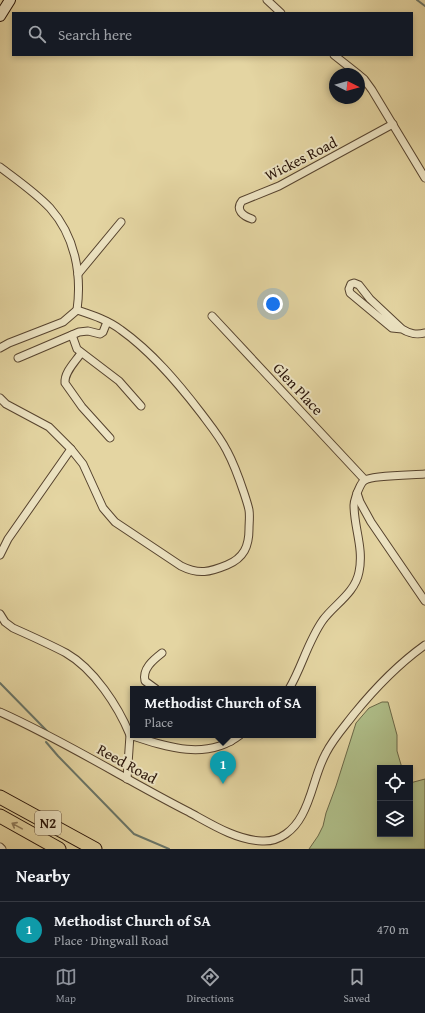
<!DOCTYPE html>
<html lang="en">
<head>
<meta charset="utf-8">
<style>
  body { margin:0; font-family:"Gentium Book Plus",serif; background:#20242c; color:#f1f3f6 }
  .controls { position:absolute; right:12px; bottom:12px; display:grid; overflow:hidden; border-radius:0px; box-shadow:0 2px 6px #0003 }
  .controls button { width:36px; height:36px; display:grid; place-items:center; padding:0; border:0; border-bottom:1px solid #363941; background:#171b24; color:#f1f3f6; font:20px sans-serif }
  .compass { position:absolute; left:329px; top:68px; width:36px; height:36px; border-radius:50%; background:#171b24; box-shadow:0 2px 6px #0003; rotate:96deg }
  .you { position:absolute; left:273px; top:304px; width:14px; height:14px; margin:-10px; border:3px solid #fff; border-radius:50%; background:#1a73e8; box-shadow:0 0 0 6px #1a73e833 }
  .badge { display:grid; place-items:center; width:26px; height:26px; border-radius:50%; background:#8c9099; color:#fff; font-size:13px; font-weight:700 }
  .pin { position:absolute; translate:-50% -33px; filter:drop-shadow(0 1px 2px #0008) }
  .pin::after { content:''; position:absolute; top:21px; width:14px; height:12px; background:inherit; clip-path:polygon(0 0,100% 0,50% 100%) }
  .popup { position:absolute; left:130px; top:686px; width:186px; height:52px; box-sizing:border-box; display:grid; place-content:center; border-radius:0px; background:#171b24; filter:drop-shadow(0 1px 3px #0005); font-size:13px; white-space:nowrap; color:#9ea1a6 }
  .popup b { font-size:15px; color:#f1f3f6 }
  .popup::after { content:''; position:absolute; left:50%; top:100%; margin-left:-8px; border:8px solid transparent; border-top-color:#171b24 }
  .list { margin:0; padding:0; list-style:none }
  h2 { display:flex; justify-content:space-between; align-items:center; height:52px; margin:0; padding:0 16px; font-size:17px }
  h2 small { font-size:13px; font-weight:400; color:#9ea1a6 }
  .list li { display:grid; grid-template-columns:26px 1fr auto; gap:12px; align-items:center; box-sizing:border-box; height:56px; padding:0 16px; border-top:1px solid #363941 }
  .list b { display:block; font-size:15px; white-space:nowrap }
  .list p { margin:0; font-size:13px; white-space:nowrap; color:#9ea1a6 }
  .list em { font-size:13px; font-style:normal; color:#9ea1a6 }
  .icon { flex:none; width:22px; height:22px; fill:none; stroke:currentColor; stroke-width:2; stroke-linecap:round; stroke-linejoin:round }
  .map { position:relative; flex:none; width:425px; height:849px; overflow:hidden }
  .search { position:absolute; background:#171b24; box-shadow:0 2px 6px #0003; left:12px; right:12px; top:12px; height:44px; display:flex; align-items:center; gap:10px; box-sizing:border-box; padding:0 14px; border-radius:0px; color:#9ea1a6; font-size:15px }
  .sheet { height:108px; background:#171b24 }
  nav { display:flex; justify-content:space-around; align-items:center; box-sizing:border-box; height:56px; border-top:1px solid #363941; background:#171b24; font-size:11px; color:#9ea1a6 }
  nav a { display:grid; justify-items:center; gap:2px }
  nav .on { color:#8c9099 }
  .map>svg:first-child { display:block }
  .park { fill:#afbe89; stroke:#6b6848 }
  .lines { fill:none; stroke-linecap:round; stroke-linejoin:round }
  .stream { stroke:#6a7669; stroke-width:2 }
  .street-casing { stroke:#56432e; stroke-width:9 }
  .secondary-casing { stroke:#271207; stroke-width:12 }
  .highway-casing { stroke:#271207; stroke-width:15 }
  .street { stroke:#ede4c3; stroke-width:7 }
  .secondary { stroke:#ede4c3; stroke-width:10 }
  .highway { stroke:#e4d5a2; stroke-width:13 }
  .oneway { stroke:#8f7d5c }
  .labels { text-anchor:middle; stroke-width:4; stroke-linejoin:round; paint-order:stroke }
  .shield { fill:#ede4c3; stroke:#62513f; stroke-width:1 }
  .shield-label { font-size:14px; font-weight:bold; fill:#271207 }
  .street-label { font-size:15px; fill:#271207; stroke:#ede4c3 }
</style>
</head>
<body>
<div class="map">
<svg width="425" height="849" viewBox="0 0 425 849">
  <rect width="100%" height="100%" fill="#e4d5a2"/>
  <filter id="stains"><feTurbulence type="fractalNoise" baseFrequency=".005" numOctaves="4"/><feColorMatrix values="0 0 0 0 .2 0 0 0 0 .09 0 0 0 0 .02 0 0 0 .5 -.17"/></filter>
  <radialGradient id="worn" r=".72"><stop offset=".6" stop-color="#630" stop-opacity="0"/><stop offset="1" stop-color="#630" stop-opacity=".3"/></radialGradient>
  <polygon class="park" points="382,702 388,702 397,735 397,751 402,768 380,768 380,834 410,834 410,783 425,779 425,849 309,849 318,836 323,826 326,813 336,786 356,723 369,708"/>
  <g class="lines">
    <g class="stream">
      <polyline points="417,0 425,6"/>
      <polyline points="0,683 48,732"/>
      <polyline points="46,742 58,756 134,834 169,849"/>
    </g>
    <g class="street-casing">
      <g id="street">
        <polyline points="267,0 281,13"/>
        <polyline points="334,55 358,74"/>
        <polyline points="359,75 364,79 372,90 425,178"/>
        <path d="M0,167C17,180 36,193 50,208C75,236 82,274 77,310"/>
        <path d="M252,219C243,216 235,210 242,201L279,186L393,124"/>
        <polyline points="78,274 121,222"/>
        <polyline points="212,316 365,480"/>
        <path d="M402,329L392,328L350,293L349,289L351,284L354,283L359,285L370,299L402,329C410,334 416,335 425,333"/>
        <polyline points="72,335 77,349 119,381 141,406"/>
        <polyline points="0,348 9,343 63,322 77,310"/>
        <path d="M81,353C76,361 64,372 65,383L82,407L110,438"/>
        <polyline points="18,358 79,332 88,331 100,334 103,332 107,322"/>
        <path d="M0,398L6,404L49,427L71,449L83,464L103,508L115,522L181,566C199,575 210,572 227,565C244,558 249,546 249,529C249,523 250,516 249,510C248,505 246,499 244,493C239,478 234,464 227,451C220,437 210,425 201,413C178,383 152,352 121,330C108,320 92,315 77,310"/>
        <path d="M425,474C414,475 373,475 365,480C361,482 359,489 357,493L360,502L371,522L425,601"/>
        <polyline points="0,555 8,539 71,449"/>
        <path d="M0,614L5,622L13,628C31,636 49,644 66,653C94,669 118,706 130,735"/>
        <path d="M156,689L145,681C142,669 153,660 162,653"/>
        <path d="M289,689C302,667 308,641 323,620C335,604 355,593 359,572C364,548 354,528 354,505C354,501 356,497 357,493"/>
        <path d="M0,712C65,741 126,780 189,812C211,824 236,840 262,841C280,842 294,830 302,815C313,795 315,773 326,753C333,739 344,727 354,714C376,687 397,665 425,645"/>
        <polyline points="225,735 231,741"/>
        <path d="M127,779L130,735C166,747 207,761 240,735"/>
        <polyline points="0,847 2,849"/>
      </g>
    </g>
    <g class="secondary-casing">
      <polyline id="secondary" points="0,16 10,0"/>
    </g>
    <g class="highway-casing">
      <g id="highway">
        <polyline points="0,797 95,849"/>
        <polyline points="0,816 59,849"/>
      </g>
    </g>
    <use href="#street" class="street"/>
    <use href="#secondary" class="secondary"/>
    <use href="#highway" class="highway"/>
  </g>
  <defs><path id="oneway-shaft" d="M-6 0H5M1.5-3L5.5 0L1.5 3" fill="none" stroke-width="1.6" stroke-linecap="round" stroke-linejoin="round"/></defs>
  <use class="oneway" href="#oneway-shaft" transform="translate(17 826) rotate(-151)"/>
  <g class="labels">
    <rect class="shield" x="35" y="811" width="26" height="24" rx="3"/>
    <g class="shield-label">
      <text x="48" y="828">N2</text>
    </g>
    <g class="street-label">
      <text transform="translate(301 159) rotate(-27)" y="5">Wickes Road</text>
      <text transform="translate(298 389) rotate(47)" y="5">Glen Place</text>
      <text transform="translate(127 764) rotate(29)" y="5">Reed Road</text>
    </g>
  </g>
  <rect width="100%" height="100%" filter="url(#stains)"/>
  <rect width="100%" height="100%" fill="url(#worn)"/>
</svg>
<div class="controls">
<button><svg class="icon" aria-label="locate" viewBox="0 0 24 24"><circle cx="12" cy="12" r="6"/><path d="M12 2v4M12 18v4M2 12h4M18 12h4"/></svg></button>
<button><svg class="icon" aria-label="layers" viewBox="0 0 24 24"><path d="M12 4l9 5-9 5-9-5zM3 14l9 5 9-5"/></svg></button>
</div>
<svg class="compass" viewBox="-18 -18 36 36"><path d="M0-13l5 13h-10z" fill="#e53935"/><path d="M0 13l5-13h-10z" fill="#9ea1a6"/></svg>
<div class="you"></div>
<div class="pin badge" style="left:223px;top:784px;background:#0f9aa8">1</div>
<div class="popup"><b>Methodist Church of SA</b>Place</div>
<div class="search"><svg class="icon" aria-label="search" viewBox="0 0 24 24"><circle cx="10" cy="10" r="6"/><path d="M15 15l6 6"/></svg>Search here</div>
</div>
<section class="sheet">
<h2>Nearby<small></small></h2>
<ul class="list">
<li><span class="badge" style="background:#0f9aa8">1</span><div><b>Methodist Church of SA</b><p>Place · Dingwall Road</p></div><em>470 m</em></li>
</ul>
</section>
<nav>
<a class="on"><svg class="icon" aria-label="map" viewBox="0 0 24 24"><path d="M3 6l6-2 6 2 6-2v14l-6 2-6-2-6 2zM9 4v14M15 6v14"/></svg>Map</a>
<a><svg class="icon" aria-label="directions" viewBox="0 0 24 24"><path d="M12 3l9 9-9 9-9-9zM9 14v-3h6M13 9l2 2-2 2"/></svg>Directions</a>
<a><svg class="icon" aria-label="saved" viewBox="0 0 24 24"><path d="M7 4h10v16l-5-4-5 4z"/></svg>Saved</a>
</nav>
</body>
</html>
